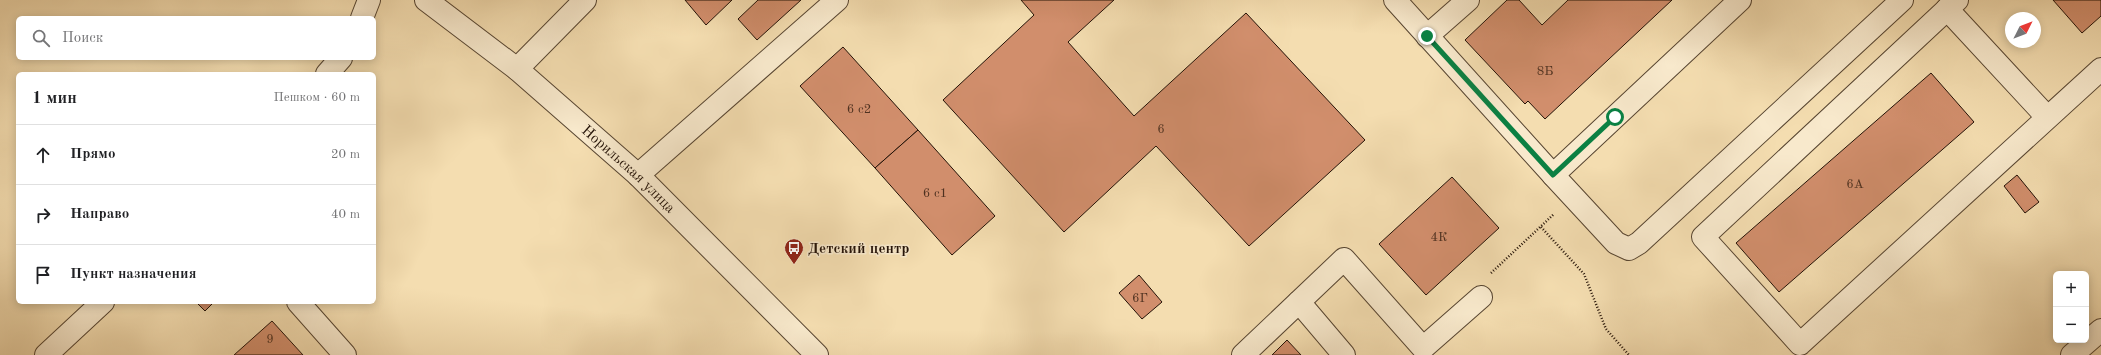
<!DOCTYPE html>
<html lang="ru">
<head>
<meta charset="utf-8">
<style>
  body { margin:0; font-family:"Old Standard TT",serif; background:#f2f2f2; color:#202124 }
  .controls { position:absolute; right:12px; bottom:12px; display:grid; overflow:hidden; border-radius:6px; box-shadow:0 2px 10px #0003 }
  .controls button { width:36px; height:36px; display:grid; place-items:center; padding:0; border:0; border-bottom:1px solid #e0e0e0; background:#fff; color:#202124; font:20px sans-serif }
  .compass { position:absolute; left:2005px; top:12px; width:36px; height:36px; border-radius:50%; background:#fff; box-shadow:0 2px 10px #0003; rotate:48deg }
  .stop { position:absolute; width:12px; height:12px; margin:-9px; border:3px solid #0b8043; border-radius:50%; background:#fff }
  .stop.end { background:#0b8043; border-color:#fff; box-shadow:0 1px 4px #0008 }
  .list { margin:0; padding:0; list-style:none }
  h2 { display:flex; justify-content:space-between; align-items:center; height:52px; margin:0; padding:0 16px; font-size:17px }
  h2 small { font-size:13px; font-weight:400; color:#757577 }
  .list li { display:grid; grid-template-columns:26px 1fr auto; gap:12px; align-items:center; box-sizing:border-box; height:60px; padding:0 16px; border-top:1px solid #e0e0e0 }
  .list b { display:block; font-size:15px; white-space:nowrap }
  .list em { font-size:13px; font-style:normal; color:#757577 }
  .icon { flex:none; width:22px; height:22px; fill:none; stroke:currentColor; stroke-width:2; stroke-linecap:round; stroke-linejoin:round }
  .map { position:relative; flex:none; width:2101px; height:355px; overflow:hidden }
  .search { position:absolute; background:#fff; box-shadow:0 2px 10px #0003; left:16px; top:16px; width:360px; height:44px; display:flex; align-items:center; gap:10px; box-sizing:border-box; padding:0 14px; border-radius:6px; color:#757577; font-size:15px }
  .panel { position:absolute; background:#fff; box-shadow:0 2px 10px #0003; left:16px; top:72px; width:360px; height:232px; border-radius:6px }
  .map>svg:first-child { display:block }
  .building { fill:#d18e6c; stroke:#231207 }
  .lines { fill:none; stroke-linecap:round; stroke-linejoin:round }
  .minor-casing { stroke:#574531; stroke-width:24 }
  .path { stroke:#231207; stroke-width:2.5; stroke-dasharray:1 2; stroke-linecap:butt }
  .minor { stroke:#f8e9cc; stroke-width:22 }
  .route { stroke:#0b8043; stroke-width:5 }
  .labels { text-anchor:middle; stroke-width:3; stroke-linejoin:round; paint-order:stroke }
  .number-label { font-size:13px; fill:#4e3120 }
  .street-label { font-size:15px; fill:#231207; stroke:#f8e9cc }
  .poi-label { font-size:15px; font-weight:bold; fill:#231207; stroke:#f8e9cc; text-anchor:start }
</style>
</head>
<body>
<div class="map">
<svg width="2101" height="355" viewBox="0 0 2101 355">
  <rect width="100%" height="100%" fill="#f4ddb0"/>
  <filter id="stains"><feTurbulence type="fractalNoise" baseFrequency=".005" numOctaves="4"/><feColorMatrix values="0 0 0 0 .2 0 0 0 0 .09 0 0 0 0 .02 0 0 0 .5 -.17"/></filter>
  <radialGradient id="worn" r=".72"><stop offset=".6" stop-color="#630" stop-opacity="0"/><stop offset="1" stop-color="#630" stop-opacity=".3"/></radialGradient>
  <g class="building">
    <polygon points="685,0 732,0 706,25"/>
    <polygon points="758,0 801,0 757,40 738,19"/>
    <polygon points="1021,0 1114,0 1068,42 1134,116 1246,13 1365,140 1249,246 1156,146 1064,232 943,100 1034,15"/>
    <polygon points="1507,0 1519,0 1542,25 1568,0 1672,0 1545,119 1528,101 1525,104 1465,40"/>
    <polygon points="2053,0 2101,0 2101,16 2082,33"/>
    <polygon points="843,47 918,130 875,168 800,86"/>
    <polygon points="1931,73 1974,122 1779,292 1736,243"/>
    <polygon points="918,130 995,216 952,255 875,168"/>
    <polygon points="2017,175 2039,202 2025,213 2004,186"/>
    <polygon points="1452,177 1499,228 1426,295 1379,244"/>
    <polygon points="1139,275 1162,302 1142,319 1119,293"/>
    <polygon points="196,302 214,302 205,311"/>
    <polygon points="272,321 303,355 234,355"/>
    <polygon points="1287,340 1301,355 1272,355"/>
  </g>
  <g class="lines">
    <g class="minor-casing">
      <g id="minor">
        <path id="s1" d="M426,0L517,69L638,175L817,355"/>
        <polyline points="1395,0 1553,175 1740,0"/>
        <polyline points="1957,0 1703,237 1800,344 2101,69"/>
        <polyline points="1947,9 2047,117"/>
        <polyline points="362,18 369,0"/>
        <polyline points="1427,36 1468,0"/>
        <polyline points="517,69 585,0"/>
        <polyline points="327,74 341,58"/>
        <polyline points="638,175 837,0"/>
        <polyline points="1553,175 1616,243 1629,249 1639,243 1902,0"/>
        <polyline points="298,302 345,355"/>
        <polyline points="1299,302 1344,355"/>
        <polyline points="46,355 103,302"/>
        <polyline points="1243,355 1344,259 1423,348 1481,297"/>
        <polyline points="2072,355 2101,330"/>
      </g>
    </g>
    <g class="path">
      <polyline points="1541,227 1584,274 1606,329 1629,355"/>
      <polyline points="1491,273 1554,214"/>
    </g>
    <use href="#minor" class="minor"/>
  </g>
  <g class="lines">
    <polyline class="route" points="1427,36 1553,175 1615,117"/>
  </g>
  <defs>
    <g id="bus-pin" transform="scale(1)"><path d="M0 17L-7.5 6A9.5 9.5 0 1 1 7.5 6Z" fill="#8f2418" stroke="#f8e9cc"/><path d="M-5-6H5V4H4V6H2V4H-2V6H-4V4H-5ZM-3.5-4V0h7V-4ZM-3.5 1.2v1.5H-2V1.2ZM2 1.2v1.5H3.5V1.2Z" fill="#fff"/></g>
  </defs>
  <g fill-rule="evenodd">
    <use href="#bus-pin" x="794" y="248"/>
  </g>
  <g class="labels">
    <g class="number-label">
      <text x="1545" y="75">8Б</text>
      <text x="859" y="113">6 с2</text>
      <text x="1161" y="133">6</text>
      <text x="1855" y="188">6А</text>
      <text x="935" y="197">6 с1</text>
      <text x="1439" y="241">4К</text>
      <text x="1140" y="302">6Г</text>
      <text x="270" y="343">9</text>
    </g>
    <g class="street-label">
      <text dy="5" stroke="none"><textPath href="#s1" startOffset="264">Норильская улица</textPath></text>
    </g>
    <g class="poi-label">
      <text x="808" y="253">Детский центр</text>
    </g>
  </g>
  <rect width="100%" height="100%" filter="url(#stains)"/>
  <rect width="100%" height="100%" fill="url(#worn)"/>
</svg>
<div class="controls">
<button>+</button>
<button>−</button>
</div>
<svg class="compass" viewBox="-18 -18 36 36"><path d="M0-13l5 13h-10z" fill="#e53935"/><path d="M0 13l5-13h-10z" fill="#757577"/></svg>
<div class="stop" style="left:1615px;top:117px"></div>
<div class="stop end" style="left:1427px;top:36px"></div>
<div class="search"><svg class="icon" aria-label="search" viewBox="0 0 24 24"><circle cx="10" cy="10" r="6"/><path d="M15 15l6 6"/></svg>Поиск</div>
<section class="panel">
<h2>1 мин<small>Пешком · 60 m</small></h2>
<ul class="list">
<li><svg class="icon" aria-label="ahead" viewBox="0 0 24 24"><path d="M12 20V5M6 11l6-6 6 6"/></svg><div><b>Прямо</b></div><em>20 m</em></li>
<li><svg class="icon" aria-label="right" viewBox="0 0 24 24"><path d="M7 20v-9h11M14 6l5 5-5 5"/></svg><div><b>Направо</b></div><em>40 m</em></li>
<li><svg class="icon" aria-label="arrive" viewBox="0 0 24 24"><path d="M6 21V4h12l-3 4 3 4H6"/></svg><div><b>Пункт назначения</b></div></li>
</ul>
</section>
</div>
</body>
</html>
